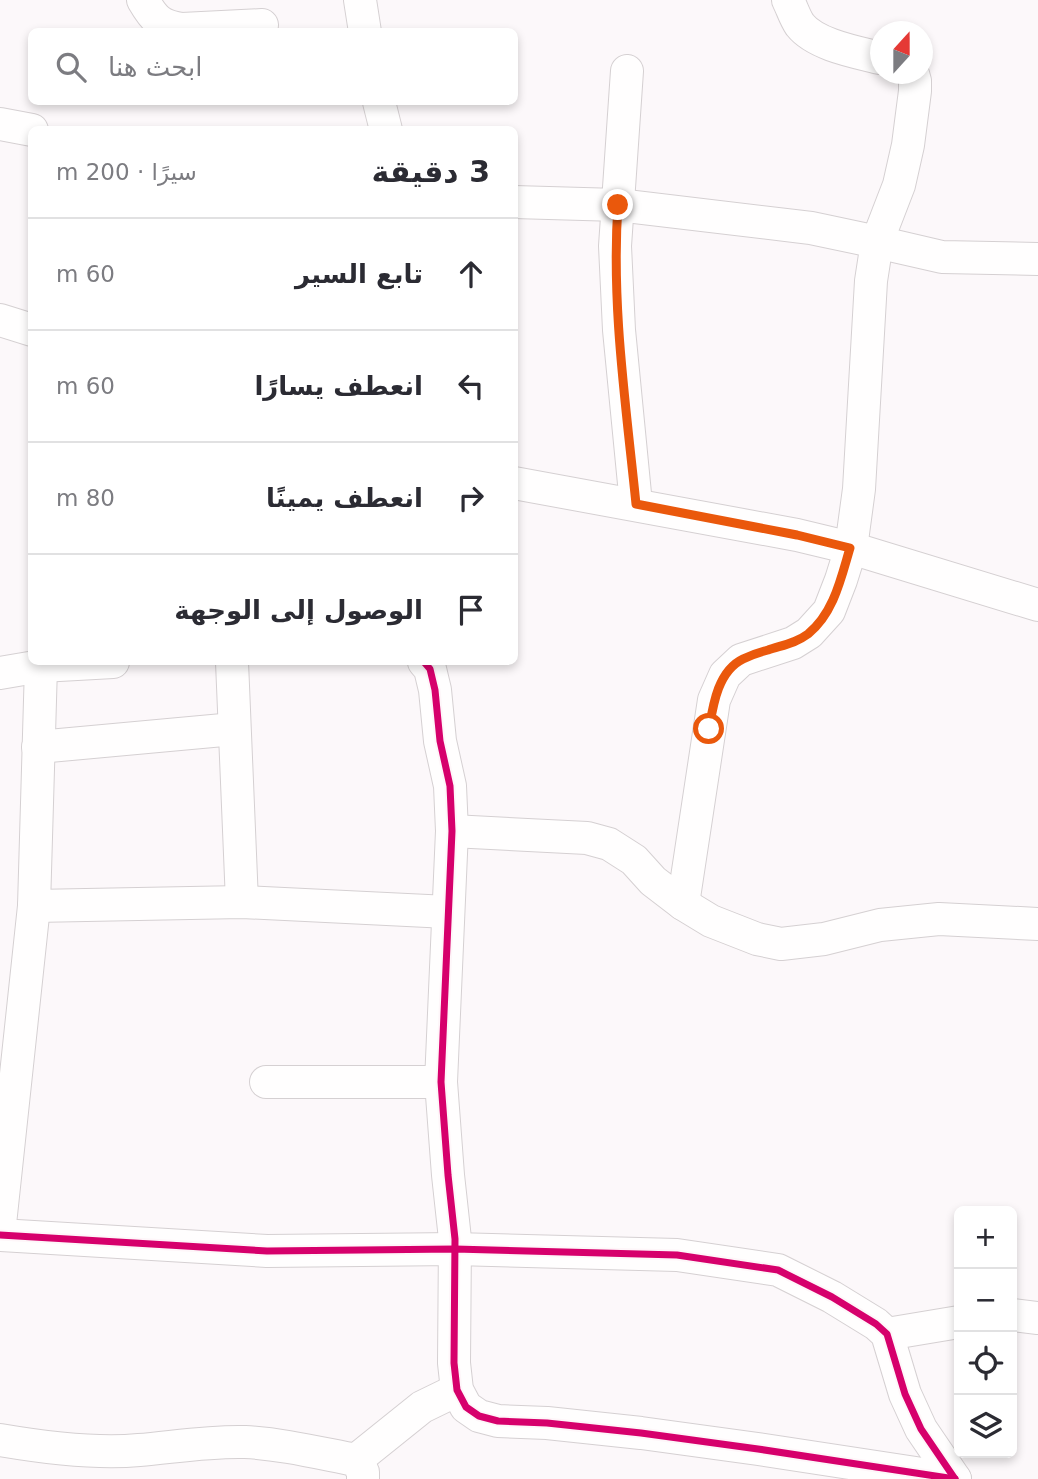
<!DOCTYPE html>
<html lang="ar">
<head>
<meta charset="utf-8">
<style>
  body { margin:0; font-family:"DejaVu Sans",Cairo,sans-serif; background:#f2f2f3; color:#2b2b33; direction:rtl }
  .controls { position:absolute; right:21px; bottom:21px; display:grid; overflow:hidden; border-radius:10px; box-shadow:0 4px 10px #0003 }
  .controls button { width:63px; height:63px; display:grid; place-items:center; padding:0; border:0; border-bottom:2px solid #e1e1e2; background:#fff; color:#2b2b33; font:35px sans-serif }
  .compass { position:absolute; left:870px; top:21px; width:63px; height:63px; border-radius:50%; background:#fff; box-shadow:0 4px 10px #0003; rotate:21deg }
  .stop { position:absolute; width:21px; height:21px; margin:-16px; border:5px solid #ea580c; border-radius:50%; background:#fff }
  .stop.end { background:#ea580c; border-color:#fff; box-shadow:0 2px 7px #0008 }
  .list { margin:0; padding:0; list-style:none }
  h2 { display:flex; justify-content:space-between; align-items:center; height:91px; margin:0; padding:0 28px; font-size:30px }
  h2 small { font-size:23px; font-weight:400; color:#7c7c81 }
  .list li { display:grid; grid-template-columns:46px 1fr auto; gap:21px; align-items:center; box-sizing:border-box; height:112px; padding:0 28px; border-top:2px solid #e1e1e2 }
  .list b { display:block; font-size:26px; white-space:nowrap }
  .list em { font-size:23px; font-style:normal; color:#7c7c81 }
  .icon { flex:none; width:38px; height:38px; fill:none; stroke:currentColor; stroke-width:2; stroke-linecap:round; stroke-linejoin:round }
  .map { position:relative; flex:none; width:1038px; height:1479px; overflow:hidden; direction:ltr }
  .search { position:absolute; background:#fff; box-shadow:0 4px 10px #0003; left:28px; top:28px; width:490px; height:77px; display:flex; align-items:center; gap:18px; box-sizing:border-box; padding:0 24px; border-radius:10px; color:#7c7c81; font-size:26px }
  .panel { position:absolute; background:#fff; box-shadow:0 4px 10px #0003; left:28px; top:126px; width:490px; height:539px; border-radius:10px; direction:rtl }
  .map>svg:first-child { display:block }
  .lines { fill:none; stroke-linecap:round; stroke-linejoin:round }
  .minor-casing { stroke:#d5d0d2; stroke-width:34 }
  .minor { stroke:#fffefe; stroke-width:32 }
  .cycleway-casing { stroke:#fef6f9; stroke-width:11 }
  .cycleway { stroke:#d6006c; stroke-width:7 }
  .route { stroke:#ea580c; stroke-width:9 }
</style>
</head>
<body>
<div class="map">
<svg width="1038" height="1479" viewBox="0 0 1038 1479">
  <rect width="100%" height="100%" fill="#fcf8fa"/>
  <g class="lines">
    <g class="minor-casing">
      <g id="minor">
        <path d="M143,0C154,19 160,26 182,29L262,25"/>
        <polyline points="360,0 365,32"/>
        <path d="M788,0C792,8 795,18 800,25C816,45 856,52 880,58"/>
        <polyline points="627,71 615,246 619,330 636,504"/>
        <polyline points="379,102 386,130"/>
        <polyline points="0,124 32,130"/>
        <polyline points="514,202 618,205 811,228 877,242 942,257 1038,259"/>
        <polyline points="0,320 32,330"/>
        <polyline points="514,483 797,535 851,548 1038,605"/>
        <polyline points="232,662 242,902"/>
        <polyline points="424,662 430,669 435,690 440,741 450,786 452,831 441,1082 448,1175 455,1239 454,1363 457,1390 466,1407 479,1416 498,1421 547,1423 641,1433 758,1449 955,1479"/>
        <polyline points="0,673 41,666 113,662"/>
        <polyline points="38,747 234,729"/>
        <polyline points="452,831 587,838 609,844 634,860 653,881 683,904 711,921 757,939 781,944 824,939 880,925 939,919 1038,924"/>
        <polyline points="683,904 714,700 725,675 741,660 793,643 809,633 829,611 841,580 851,548 859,489 871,281 877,242 899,185 908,145 915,91 915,81 913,74"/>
        <polyline points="34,906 242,902 448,912"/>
        <polyline points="266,1082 441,1082"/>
        <polyline points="0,1224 34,906 41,666"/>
        <polyline points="0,1235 267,1251 455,1249 677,1255 778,1270 832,1297 876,1324 887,1334 905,1394 921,1429 955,1479"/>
        <polyline points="1012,1315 1038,1318"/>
        <polyline points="887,1334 959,1322"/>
        <path d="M0,1440C41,1447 98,1454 139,1450C174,1447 209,1441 245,1442C283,1444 319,1453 356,1460L363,1472V1479"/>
        <polyline points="356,1460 422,1407 457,1390"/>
      </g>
    </g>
    <use href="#minor" class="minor"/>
    <g class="cycleway-casing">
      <g id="cycleway">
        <polyline points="424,662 430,669 435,690 440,741 450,786 452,831 441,1082 448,1175 455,1239 454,1363 457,1390 466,1407 479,1416 498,1421 547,1423 641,1433 758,1449 955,1479"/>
        <polyline points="0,1235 267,1251 455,1249 677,1255 778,1270 832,1297 876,1324 887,1334 905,1394 921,1429 955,1479"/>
      </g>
    </g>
    <use href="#cycleway" class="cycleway"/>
  </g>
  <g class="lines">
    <path class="route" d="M618,205C611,304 626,405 636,504L797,535L850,548C841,578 834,613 808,634C796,643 783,645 768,650C760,652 751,655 743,659C718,671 713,705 709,729"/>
  </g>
</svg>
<div class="controls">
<button>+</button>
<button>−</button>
<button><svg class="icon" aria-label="locate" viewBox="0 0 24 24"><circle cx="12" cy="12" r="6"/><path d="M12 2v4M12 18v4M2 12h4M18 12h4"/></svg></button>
<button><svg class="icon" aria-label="layers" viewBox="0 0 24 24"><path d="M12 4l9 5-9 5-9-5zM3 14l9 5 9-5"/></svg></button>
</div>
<svg class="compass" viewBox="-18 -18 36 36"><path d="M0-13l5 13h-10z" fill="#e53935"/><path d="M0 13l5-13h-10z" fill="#7c7c81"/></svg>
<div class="stop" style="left:709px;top:729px"></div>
<div class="stop end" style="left:618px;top:205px"></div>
<div class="search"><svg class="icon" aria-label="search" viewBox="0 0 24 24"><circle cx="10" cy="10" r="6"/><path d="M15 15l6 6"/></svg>ابحث هنا</div>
<section class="panel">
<h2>3 دقيقة<small>سيرًا · 200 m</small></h2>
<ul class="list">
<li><svg class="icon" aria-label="ahead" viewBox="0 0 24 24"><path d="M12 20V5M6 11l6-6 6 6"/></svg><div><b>تابع السير</b></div><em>60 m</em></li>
<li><svg class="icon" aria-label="left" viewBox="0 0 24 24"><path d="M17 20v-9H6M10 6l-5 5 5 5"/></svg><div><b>انعطف يسارًا</b></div><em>60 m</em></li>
<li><svg class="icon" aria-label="right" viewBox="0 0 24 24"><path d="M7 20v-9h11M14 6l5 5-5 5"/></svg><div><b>انعطف يمينًا</b></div><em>80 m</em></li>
<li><svg class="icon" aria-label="arrive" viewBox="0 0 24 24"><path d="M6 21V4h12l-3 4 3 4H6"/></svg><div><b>الوصول إلى الوجهة</b></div></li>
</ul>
</section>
</div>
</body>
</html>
